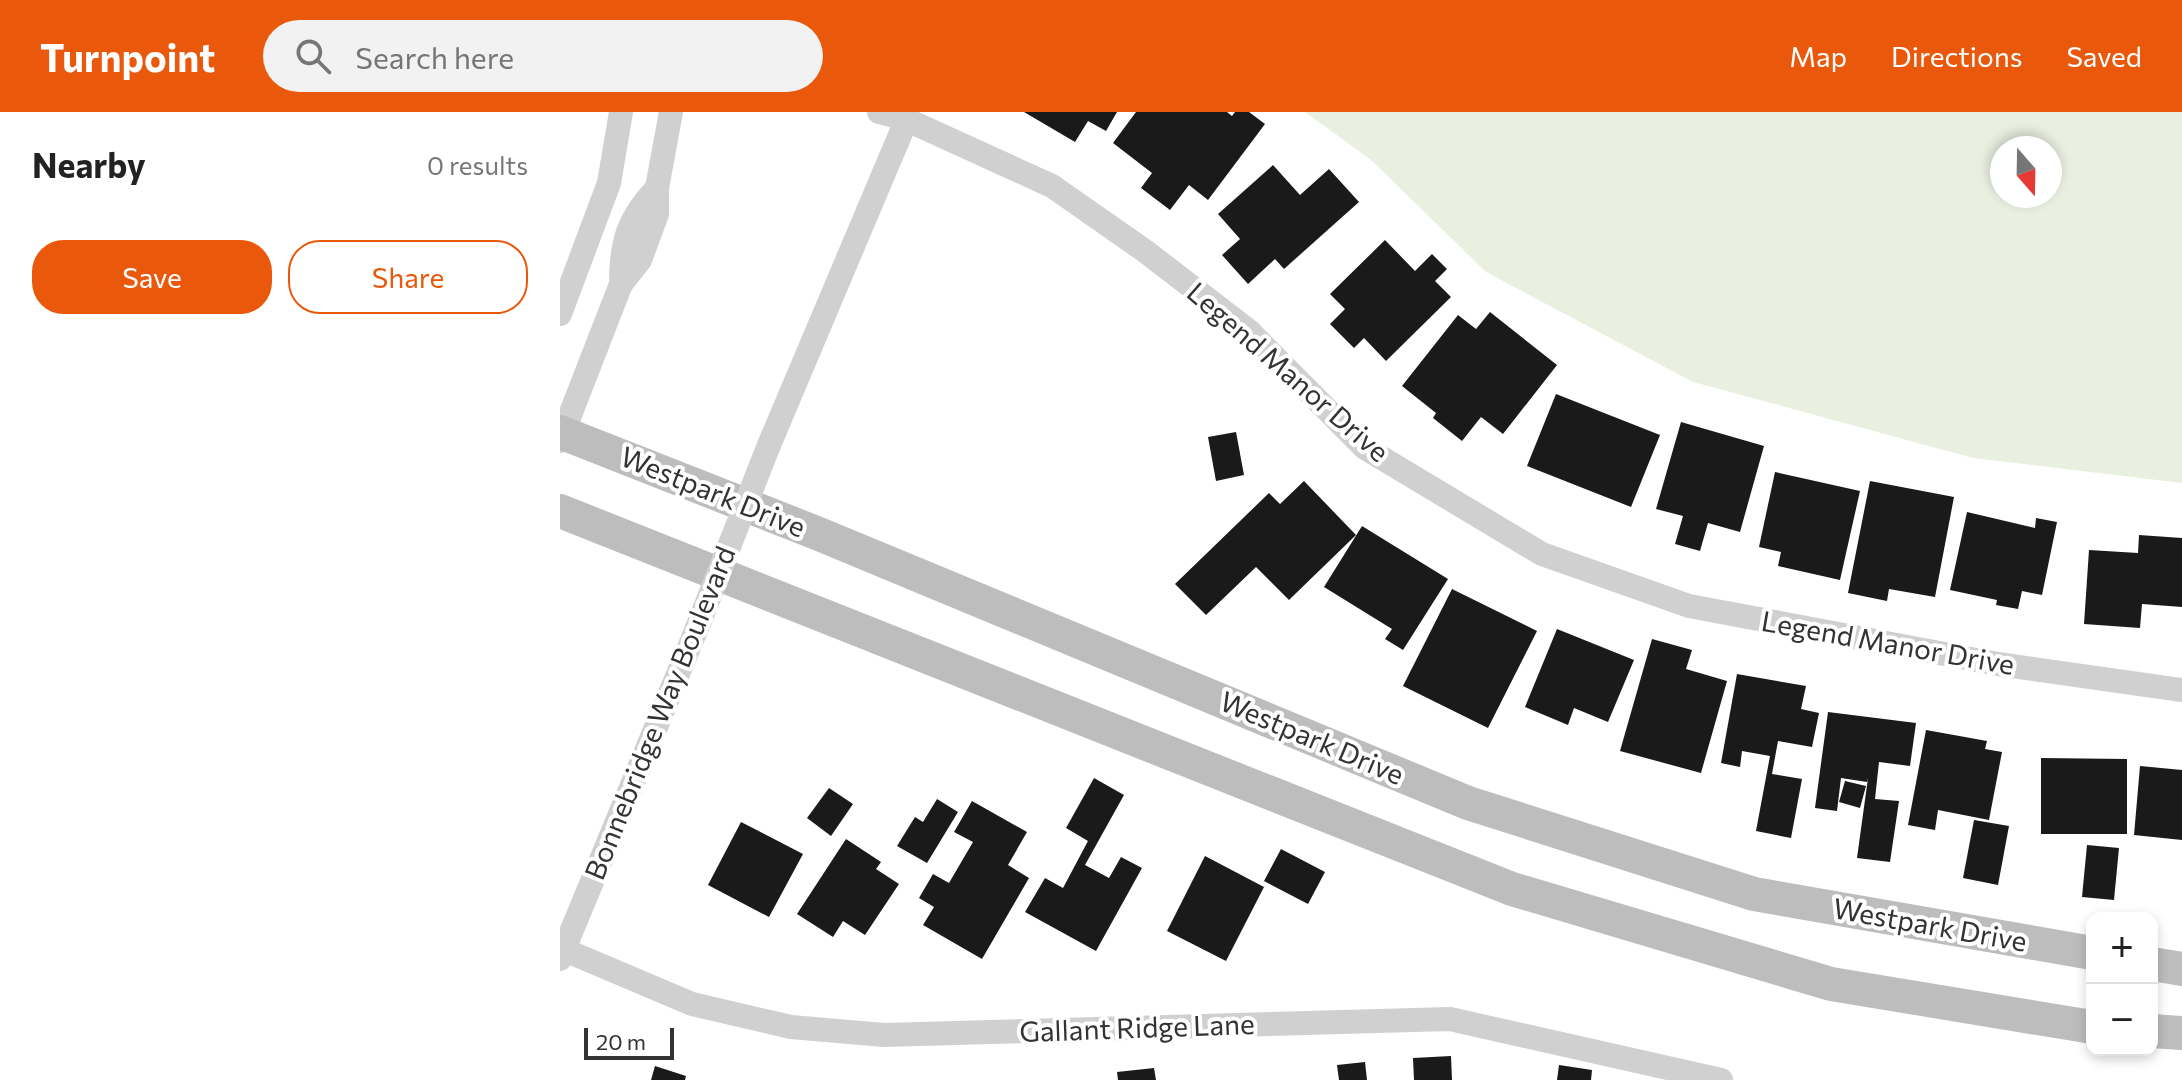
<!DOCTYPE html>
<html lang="en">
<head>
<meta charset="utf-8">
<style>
  body { margin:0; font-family:Commissioner,sans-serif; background:#f2f2f2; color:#222 }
  .controls { position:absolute; right:24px; bottom:24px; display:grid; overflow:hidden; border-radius:16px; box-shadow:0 4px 12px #0003 }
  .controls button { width:72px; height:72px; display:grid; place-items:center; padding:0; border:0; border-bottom:2px solid #e0e0e0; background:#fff; color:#222; font:40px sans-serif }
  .compass { position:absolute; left:1430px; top:24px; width:72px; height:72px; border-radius:50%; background:#fff; box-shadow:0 4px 12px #0003; rotate:160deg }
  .scale { position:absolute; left:24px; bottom:20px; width:90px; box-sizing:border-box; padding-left:8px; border:4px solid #333; border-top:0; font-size:22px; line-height:28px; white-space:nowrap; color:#333; -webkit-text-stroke:6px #fff; paint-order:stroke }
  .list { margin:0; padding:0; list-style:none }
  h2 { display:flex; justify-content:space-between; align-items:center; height:104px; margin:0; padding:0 32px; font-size:34px }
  h2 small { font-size:26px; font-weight:400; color:#767676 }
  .actions { display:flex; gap:16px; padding:24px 32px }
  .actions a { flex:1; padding:18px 0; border:2px solid #ea580c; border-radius:32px; text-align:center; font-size:28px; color:#ea580c }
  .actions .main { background:#ea580c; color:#fff }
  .icon { flex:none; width:44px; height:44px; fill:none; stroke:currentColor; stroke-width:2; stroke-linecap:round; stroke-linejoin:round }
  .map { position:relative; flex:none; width:1622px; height:968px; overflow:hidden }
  header { display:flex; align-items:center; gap:48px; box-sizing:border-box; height:112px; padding:0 40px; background:#ea580c; color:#fff }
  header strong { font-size:38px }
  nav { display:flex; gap:44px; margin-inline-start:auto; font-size:28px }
  .search { width:560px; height:72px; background:#f2f2f2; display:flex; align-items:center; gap:20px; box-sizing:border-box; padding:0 28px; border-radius:44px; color:#767676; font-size:30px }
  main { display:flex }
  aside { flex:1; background:#fff }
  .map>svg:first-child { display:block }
  .green { fill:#e9f0e0; fill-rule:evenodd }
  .building { fill:#1a1a1a }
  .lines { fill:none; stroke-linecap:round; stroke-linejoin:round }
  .minor { stroke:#d0d0d0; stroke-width:24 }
  .secondary { stroke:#bdbdbd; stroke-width:34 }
  .minor-bridge { stroke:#d0d0d0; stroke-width:24 }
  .labels { text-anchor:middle; stroke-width:8; stroke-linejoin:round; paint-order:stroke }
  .street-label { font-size:28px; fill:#333; stroke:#fff }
</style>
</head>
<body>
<header>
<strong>Turnpoint</strong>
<div class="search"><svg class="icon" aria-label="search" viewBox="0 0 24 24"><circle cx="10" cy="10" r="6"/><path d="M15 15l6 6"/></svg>Search here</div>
<nav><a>Map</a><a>Directions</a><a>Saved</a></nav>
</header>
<main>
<aside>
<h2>Nearby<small>0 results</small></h2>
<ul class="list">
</ul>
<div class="actions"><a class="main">Save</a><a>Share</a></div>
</aside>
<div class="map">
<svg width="1622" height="968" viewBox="0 0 1622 968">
  <rect width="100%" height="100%" fill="#fff"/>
  <path class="green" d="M745,0H1622V371L1413,346L1133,270L926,160L811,48ZM1442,36H1490V84H1442Z"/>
  <g class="building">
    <polygon points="464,0 557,0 546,19 528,9 515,30"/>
    <polygon points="576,0 667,0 672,4 675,0 689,0 705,12 648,88 629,73 610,98 581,76 592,61 553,31"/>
    <polygon points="713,53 740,83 769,57 799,90 724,157 715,147 688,172 662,143 680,127 658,102"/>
    <polygon points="825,128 855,159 872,142 887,157 875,169 891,185 826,249 804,226 794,236 770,212 785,197 770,182"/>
    <polygon points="930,200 997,253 943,322 921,305 902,329 873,306 876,301 842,274 898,203 916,217"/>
    <polygon points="996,282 1100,323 1071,395 967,354"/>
    <polygon points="1121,310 1204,334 1180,420 1148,411 1140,439 1115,432 1123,404 1096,397"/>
    <polygon points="676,320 684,363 656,369 648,325"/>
    <polygon points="1215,360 1300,379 1280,468 1218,454 1221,440 1199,435"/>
    <polygon points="744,369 796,423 729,488 696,455 646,503 615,472 709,381 720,392"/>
    <polygon points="1310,369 1394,385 1375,485 1329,477 1327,489 1288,481"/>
    <polygon points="1407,400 1475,416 1476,406 1497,410 1482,483 1462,479 1458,497 1436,493 1437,488 1390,478"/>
    <polygon points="802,414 888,467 843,538 825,527 832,517 764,475"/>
    <polygon points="1579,423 1622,426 1622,495 1582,492 1580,516 1524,512 1529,438 1578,441"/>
    <polygon points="892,477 977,519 928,616 843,574"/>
    <polygon points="997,517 1074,548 1048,610 1014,596 1008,613 965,595"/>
    <polygon points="1092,527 1132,538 1126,557 1167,569 1141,661 1060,639"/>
    <polygon points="1177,562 1246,574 1241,597 1259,601 1252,635 1218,629 1212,662 1242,667 1231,726 1196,719 1210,644 1182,639 1180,655 1161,651"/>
    <polygon points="1268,600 1356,611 1350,654 1319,650 1315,687 1339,689 1330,750 1297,746 1308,666 1307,670 1281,666 1277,699 1255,696"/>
    <polygon points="1366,618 1427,629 1425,637 1442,640 1429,708 1378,698 1375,718 1348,713"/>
    <polygon points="1481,646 1567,647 1567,722 1481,722"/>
    <polygon points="1580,654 1622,658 1622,728 1574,723"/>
    <polygon points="534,666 564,683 525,753 549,766 561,745 582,756 536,839 465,800 485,766 503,776 528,729 506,716"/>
    <polygon points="1285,669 1306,674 1300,696 1279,690"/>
    <polygon points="269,676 293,692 271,724 247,706"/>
    <polygon points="377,687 398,700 367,751 337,734 355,705 363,710"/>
    <polygon points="412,689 467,720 448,753 469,766 422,847 363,813 374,795 359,786 373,762 389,771 413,730 394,720"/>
    <polygon points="1414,708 1449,714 1438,773 1403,766"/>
    <polygon points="181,710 243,742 209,805 148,773"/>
    <polygon points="286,727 321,750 316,757 339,772 305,823 283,809 273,825 237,802"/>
    <polygon points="1527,733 1559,736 1554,788 1522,785"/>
    <polygon points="721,737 765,760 748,792 704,769"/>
    <polygon points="645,744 704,775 666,849 607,819"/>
    <polygon points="891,944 892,968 854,968 853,946"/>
    <polygon points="805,950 807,968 779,968 777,953"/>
    <polygon points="999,953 1032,958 1031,968 997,968"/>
    <polygon points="95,954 126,964 125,968 91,968"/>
    <polygon points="594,956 596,968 558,968 557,960"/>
  </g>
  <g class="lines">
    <g class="minor">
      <polyline points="319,0 345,7 492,74 585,139 689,219 805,336 982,442 1129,494 1438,552 1622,578"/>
      <path d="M61,172C61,130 68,106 97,76"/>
      <polyline points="0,202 49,71 61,0"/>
      <polyline points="0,329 61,172 80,148 97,102 97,76 111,0"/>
      <polyline points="209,333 343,16 347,0"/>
      <polyline points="0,836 132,892 231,915 324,923 890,907 1161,968"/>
      <polyline points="0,847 137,516"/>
    </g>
    <g class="secondary">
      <polyline points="0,320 259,422 908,691 1194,782 1532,841"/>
      <polyline points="0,399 952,777 1271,872 1532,915"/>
      <polyline points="1592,852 1622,857"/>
      <polyline points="1592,919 1622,921"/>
    </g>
    <polyline class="minor-bridge" points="137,516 209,333"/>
  </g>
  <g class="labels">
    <g class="street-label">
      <text transform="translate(728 260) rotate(41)" y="10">Legend Manor Drive</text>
      <text transform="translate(153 380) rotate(22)" y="10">Westpark Drive</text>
      <text transform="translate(1328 531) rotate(10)" y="10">Legend Manor Drive</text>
      <text transform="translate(100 601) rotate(-68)" y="10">Bonnebridge Way Boulevard</text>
      <text transform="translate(752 626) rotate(23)" y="10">Westpark Drive</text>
      <text transform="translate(1370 813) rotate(10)" y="10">Westpark Drive</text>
      <text transform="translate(577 916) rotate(-2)" y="10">Gallant Ridge Lane</text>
    </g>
  </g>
</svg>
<div class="controls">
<button>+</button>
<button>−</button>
</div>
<svg class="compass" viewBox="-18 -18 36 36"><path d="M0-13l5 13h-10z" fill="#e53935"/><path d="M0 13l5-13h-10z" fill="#767676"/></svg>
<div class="scale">20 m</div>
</div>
</main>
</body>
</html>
